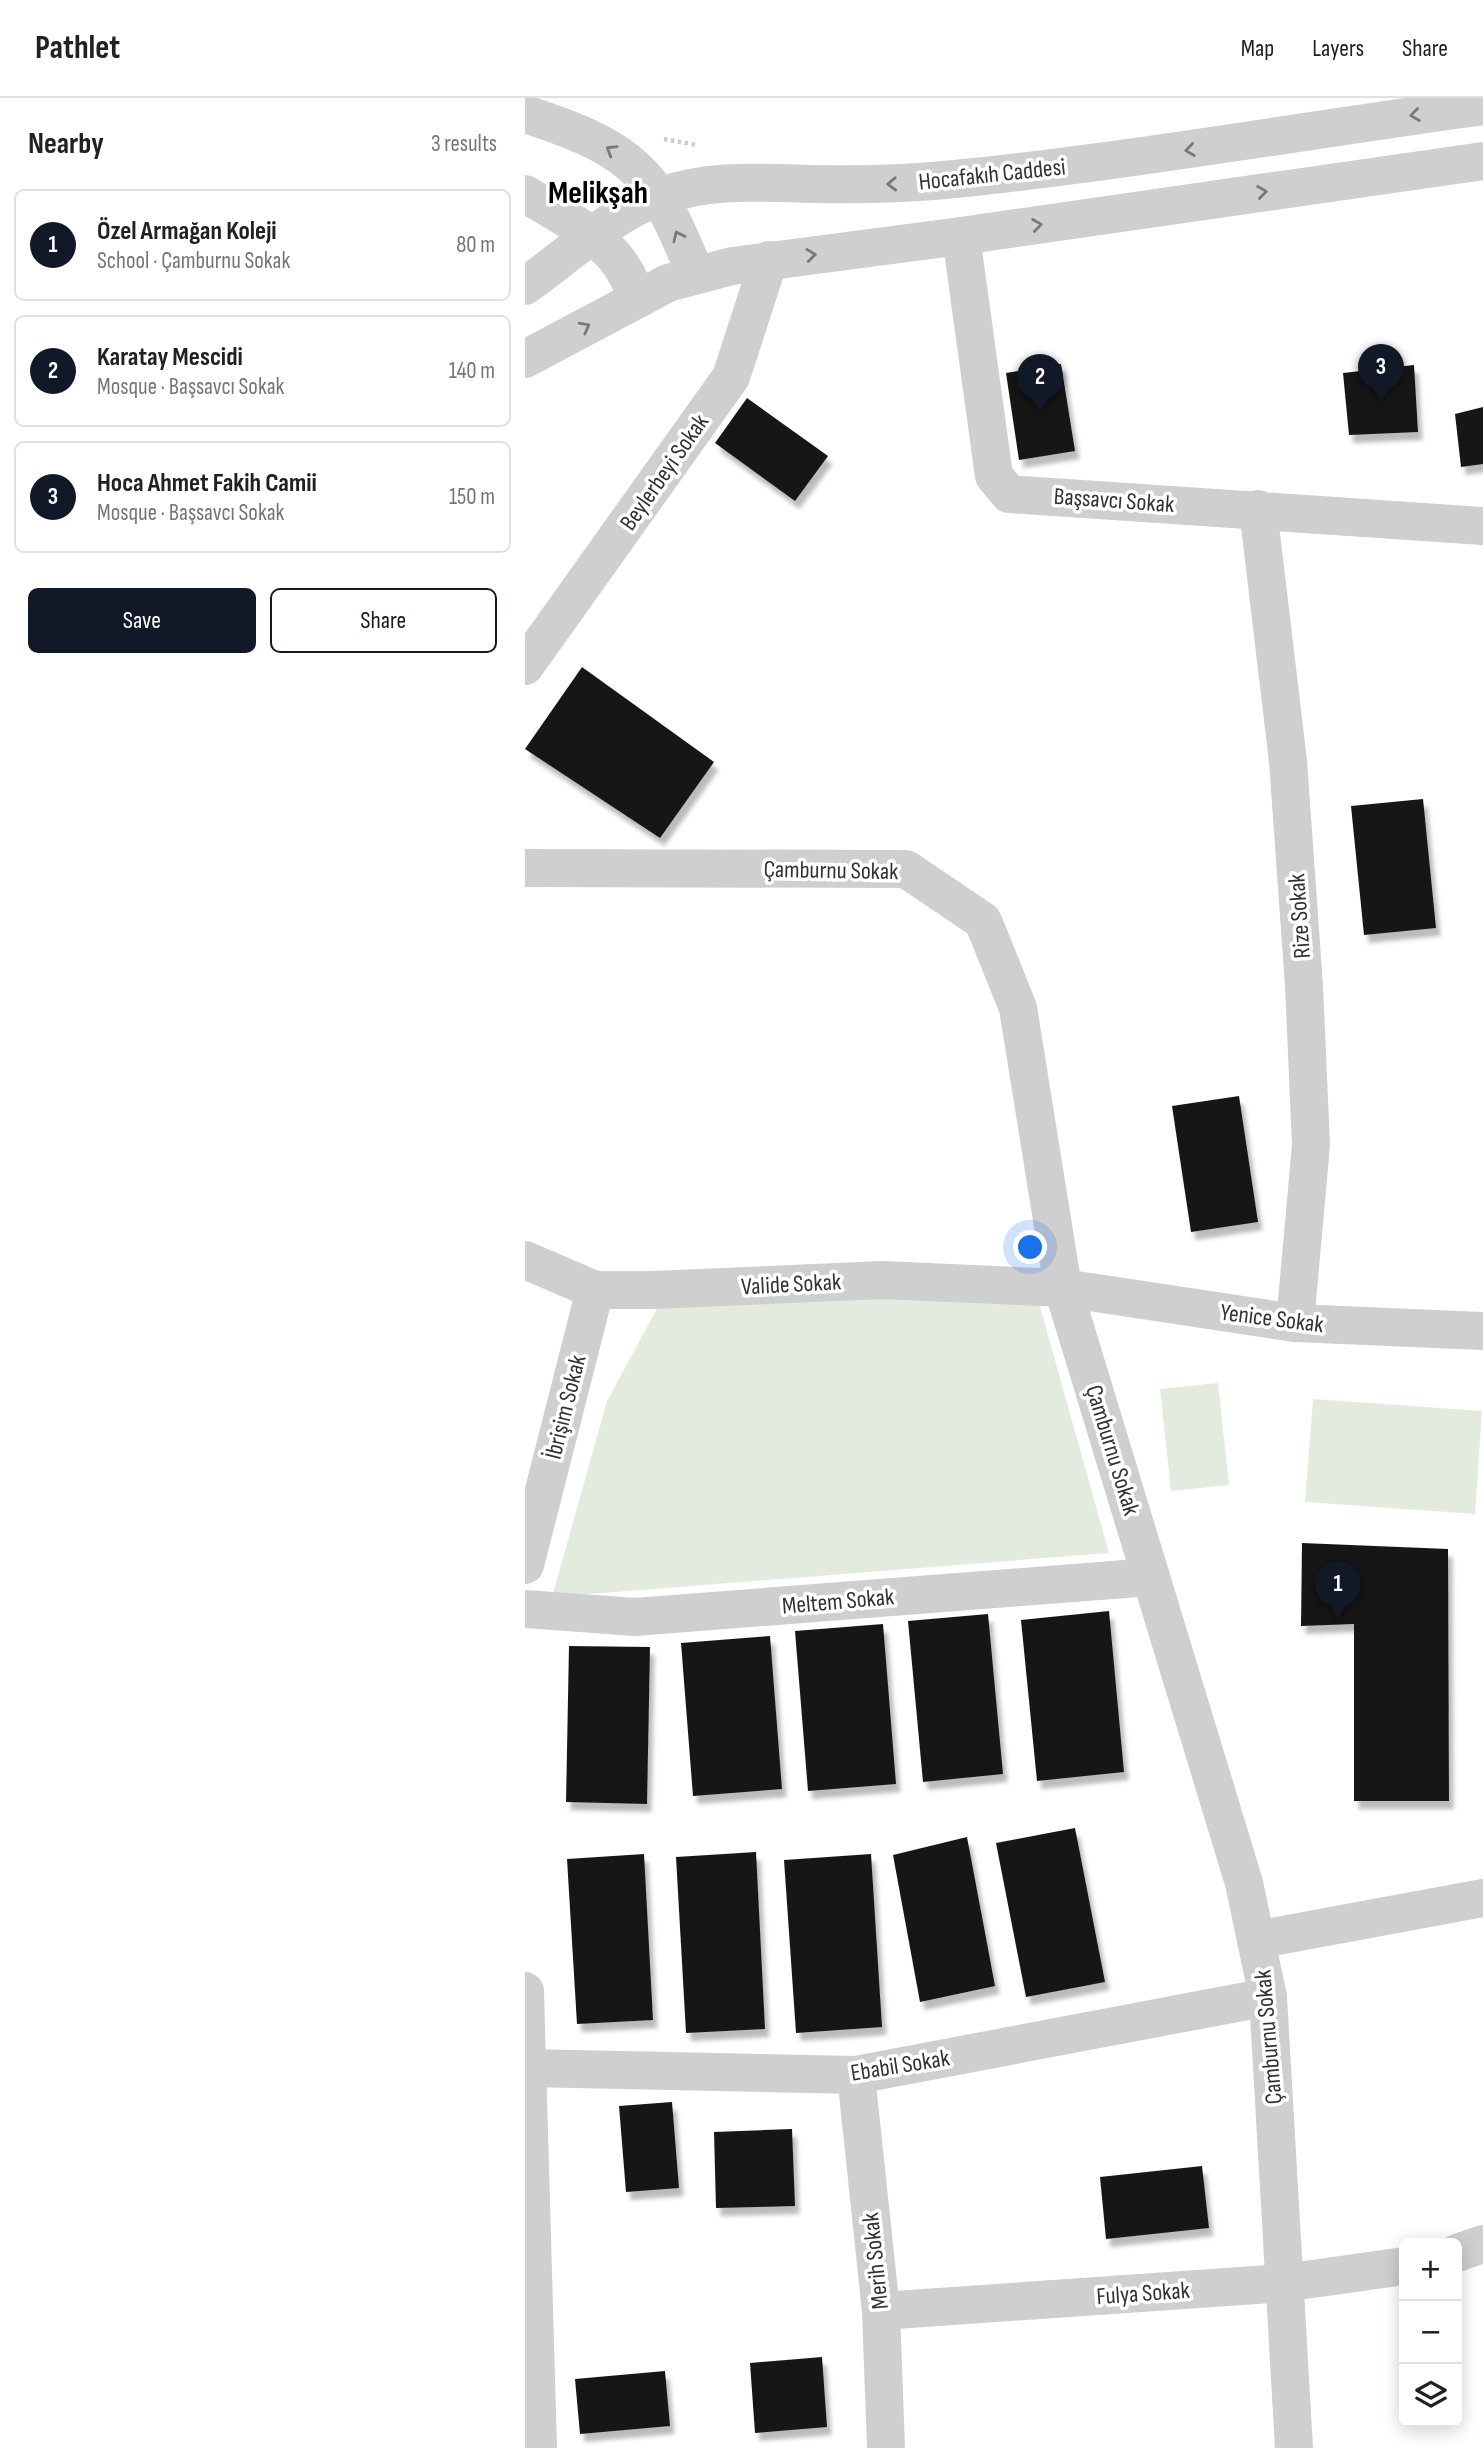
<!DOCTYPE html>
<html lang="en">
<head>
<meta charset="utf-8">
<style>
  body { margin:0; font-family:"Sofia Sans Condensed",sans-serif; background:#f2f2f2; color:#202124 }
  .controls { position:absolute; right:21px; bottom:21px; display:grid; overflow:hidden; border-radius:10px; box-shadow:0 4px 18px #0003 }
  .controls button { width:63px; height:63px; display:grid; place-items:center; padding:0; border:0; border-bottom:2px solid #e0e0e0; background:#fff; color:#202124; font:35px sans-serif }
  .you { position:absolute; left:506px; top:1150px; width:24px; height:24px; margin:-18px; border:5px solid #fff; border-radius:50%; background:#1a73e8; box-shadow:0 0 0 10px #1a73e833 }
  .badge { display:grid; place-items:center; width:46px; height:46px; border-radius:50%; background:#111827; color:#fff; font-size:23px; font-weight:700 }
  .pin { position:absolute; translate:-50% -58px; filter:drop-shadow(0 2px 4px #0008) }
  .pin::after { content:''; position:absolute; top:37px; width:24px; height:21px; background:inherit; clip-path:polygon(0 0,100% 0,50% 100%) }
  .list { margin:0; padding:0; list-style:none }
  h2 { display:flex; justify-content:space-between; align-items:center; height:91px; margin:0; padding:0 28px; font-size:30px }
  h2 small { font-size:23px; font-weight:400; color:#757577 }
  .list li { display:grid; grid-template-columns:46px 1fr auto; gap:21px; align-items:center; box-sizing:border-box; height:112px; margin:0 14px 14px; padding:0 14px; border:2px solid #e0e0e0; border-radius:10px }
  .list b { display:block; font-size:26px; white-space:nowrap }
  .list p { margin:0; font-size:23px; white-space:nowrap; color:#757577 }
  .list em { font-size:23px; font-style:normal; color:#757577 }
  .actions { display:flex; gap:14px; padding:21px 28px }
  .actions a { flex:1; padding:16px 0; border:2px solid #111827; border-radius:10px; text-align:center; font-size:24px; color:#111827 }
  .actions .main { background:#111827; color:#fff }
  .icon { flex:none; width:38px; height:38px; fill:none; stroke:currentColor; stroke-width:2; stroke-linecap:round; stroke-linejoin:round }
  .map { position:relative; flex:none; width:958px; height:2350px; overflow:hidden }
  header { display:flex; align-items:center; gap:42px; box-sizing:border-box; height:98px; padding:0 35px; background:#fff; border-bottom:2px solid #e0e0e0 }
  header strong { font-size:33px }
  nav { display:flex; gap:38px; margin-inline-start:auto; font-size:24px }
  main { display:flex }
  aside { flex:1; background:#fff }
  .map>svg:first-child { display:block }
  .green { fill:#e3ebde }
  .building { fill:#191919; filter:url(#shadow) }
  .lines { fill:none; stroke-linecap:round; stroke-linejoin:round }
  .path { stroke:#ccc; stroke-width:4.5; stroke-dasharray:3.5 3.5; stroke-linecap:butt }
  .minor { stroke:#cfcfcf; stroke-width:38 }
  .oneway { stroke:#797979 }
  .labels { text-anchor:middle; stroke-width:7; stroke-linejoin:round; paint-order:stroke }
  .street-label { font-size:24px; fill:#323232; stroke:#fff }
  .district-label { font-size:32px; font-weight:bold; fill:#000; stroke:#fff }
</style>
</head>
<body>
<header>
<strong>Pathlet</strong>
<nav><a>Map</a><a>Layers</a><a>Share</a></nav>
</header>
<main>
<aside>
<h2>Nearby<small>3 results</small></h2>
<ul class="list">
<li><span class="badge">1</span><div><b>Özel Armağan Koleji</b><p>School · Çamburnu Sokak</p></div><em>80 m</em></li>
<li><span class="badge">2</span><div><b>Karatay Mescidi</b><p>Mosque · Başsavcı Sokak</p></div><em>140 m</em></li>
<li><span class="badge">3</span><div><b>Hoca Ahmet Fakih Camii</b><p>Mosque · Başsavcı Sokak</p></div><em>150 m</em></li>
</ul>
<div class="actions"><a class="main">Save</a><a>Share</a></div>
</aside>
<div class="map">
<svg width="958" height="2350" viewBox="0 0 958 2350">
  <defs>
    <filter id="shadow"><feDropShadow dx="4.5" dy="8" stdDeviation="2" flood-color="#0004"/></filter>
  </defs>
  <rect width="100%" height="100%" fill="#fff"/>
  <g class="green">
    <polygon points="511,1194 584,1455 27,1499 82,1303 135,1205"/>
    <polygon points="693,1285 704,1387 646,1393 635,1291"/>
    <polygon points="788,1301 957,1313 950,1416 780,1404"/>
  </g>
  <g class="building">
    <polygon points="536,266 550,353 494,362 481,275"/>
    <polygon points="889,267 893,334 824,337 818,275"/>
    <polygon points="222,300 303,358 270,403 190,345"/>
    <polygon points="958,309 958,366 936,369 930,316"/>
    <polygon points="57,569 189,664 135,740 0,651"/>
    <polygon points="898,701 911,830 839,837 826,708"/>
    <polygon points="714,998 733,1124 666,1134 647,1008"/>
    <polygon points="777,1445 923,1451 924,1703 829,1703 829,1526 776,1528"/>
    <polygon points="584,1513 599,1674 512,1683 496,1522"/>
    <polygon points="463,1516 478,1676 398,1684 383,1523"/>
    <polygon points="358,1526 371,1686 283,1693 270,1533"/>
    <polygon points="245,1538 257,1691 168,1698 156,1545"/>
    <polygon points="44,1548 125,1549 122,1706 41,1704"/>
    <polygon points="550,1730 580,1884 501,1899 471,1745"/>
    <polygon points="442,1739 470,1888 395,1904 368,1757"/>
    <polygon points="231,1754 240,1931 161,1935 151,1759"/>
    <polygon points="119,1756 128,1922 52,1926 42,1761"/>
    <polygon points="346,1756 357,1929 271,1935 259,1762"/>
    <polygon points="147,2004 154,2090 101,2094 94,2008"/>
    <polygon points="267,2031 270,2108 191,2110 189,2034"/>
    <polygon points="677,2068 684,2130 581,2141 575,2079"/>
    <polygon points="297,2259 302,2329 230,2335 225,2265"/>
    <polygon points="140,2273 145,2328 55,2336 50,2281"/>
  </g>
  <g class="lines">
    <polyline class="path" points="139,41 172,47"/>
    <g class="minor">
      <path d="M0,16C51,33 104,50 134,99C149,122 159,151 171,176"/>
      <path d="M0,96C28,112 68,134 89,158C100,171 106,185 113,201"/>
      <polyline points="436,138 469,378 484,396 958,428"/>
      <path d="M0,188C44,157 85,117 136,98C187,80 235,85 288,86C335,87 383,86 430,81C607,63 782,32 958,8"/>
      <polyline points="0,261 143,185 207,168 436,138 958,63"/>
      <polyline points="733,411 763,663 779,888 786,1047 770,1225"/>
      <polyline points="0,568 206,279 244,162"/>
      <polyline points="0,770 381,771 458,823 493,910 538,1190 719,1785 743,1899 769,2350"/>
      <polyline points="0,1162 70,1192 128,1192 357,1182 538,1190 770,1225 958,1233"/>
      <polyline points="0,1467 70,1192"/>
      <polyline points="0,1511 110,1519 626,1479"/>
      <polyline points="731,1842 958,1800"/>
      <polyline points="0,1893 13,2350"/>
      <polyline points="2,1970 331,1977 743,1899"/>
      <polyline points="331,1977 356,2213 361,2350"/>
      <polyline points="932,2155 958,2146"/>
      <polyline points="356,2213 759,2185 879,2168"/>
    </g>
  </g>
  <defs><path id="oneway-chevron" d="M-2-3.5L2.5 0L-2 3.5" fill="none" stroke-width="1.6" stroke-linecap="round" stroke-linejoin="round" transform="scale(1.75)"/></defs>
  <g class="oneway">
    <use href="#oneway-chevron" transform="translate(890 17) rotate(172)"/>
    <use href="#oneway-chevron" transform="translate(86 52) rotate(-149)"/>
    <use href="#oneway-chevron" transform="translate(665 52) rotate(172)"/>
    <use href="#oneway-chevron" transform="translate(367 86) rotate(178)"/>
    <use href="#oneway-chevron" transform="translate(737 94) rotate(-8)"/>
    <use href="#oneway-chevron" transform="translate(512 127) rotate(-8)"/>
    <use href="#oneway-chevron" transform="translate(153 138) rotate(-115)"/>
    <use href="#oneway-chevron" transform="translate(286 157) rotate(-7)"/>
    <use href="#oneway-chevron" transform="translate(60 229) rotate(-28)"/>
  </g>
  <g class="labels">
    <g class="street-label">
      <text transform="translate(467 76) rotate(-6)" y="8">Hocafakıh Caddesi</text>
      <text transform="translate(139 374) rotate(-55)" y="8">Beylerbeyi Sokak</text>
      <text transform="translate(589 402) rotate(4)" y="8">Başsavcı Sokak</text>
      <text transform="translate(306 772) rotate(1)" y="8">Çamburnu Sokak</text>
      <text transform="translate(774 818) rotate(-94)" y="8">Rize Sokak</text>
      <text transform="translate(266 1186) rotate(-3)" y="8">Valide Sokak</text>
      <text transform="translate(747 1220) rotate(7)" y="8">Yenice Sokak</text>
      <text transform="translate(40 1309) rotate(-76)" y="8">İbrişim Sokak</text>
      <text transform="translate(588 1352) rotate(73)" y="8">Çamburnu Sokak</text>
      <text transform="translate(313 1503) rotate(-5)" y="8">Meltem Sokak</text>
      <text transform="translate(743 1939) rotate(-95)" y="8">Çamburnu Sokak</text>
      <text transform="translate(375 1967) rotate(-9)" y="8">Ebabil Sokak</text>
      <text transform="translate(350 2163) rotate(-96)" y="8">Merih Sokak</text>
      <text transform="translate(618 2195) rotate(-4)" y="8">Fulya Sokak</text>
    </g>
    <g class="district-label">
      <text x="73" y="105">Melikşah</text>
    </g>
  </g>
</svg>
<div class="controls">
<button>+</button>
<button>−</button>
<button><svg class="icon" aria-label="layers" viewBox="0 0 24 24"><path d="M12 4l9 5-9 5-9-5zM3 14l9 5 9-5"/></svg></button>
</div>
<div class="you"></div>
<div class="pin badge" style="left:813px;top:1521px">1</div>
<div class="pin badge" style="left:515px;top:314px">2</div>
<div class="pin badge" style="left:856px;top:304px">3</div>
</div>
</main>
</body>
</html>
